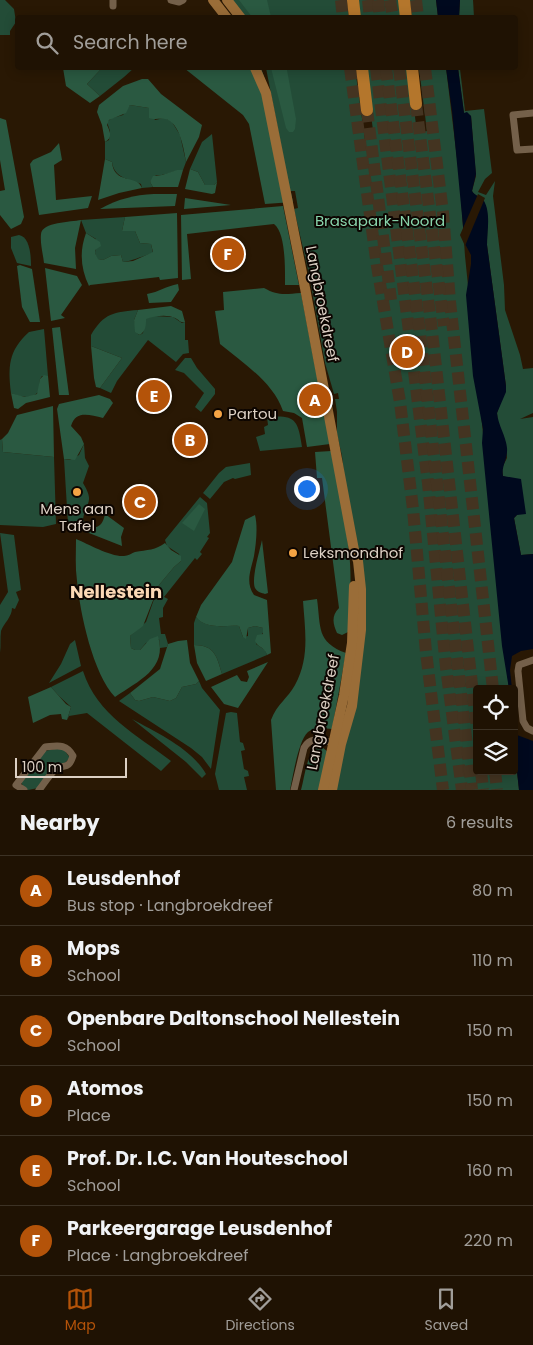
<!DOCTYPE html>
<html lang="en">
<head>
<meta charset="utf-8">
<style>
  body { margin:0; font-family:Poppins,sans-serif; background:#271b0d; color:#f1f3f6 }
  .controls { position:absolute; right:15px; bottom:15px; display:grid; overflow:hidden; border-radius:5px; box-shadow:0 2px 12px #0003 }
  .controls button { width:45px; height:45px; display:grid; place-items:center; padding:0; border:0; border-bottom:1px solid #3c3225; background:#1f1203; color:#f1f3f6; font:25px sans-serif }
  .scale { position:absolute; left:15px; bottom:12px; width:112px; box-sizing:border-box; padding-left:5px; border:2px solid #dcd0c4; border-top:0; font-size:14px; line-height:18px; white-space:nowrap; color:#dcd0c4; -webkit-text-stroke:4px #0c0501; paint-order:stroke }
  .you { position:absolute; left:306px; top:488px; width:18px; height:18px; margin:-12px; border:4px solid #fff; border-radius:50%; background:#1a73e8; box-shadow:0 0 0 8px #1a73e833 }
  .badge { display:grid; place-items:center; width:32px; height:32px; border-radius:50%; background:#b45309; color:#fff; font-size:16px; font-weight:700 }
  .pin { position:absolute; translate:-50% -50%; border:2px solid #fff; box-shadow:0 1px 5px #0006 }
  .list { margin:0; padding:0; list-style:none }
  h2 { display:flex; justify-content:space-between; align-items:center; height:65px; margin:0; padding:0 20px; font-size:21px }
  h2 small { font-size:16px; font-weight:400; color:#a19e9a }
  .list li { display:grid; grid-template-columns:32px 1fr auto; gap:15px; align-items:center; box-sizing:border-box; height:70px; padding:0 20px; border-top:1px solid #3c3225 }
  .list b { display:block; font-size:19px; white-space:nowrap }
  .list p { margin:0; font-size:16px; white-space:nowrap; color:#a19e9a }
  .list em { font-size:16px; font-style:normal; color:#a19e9a }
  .icon { flex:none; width:28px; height:28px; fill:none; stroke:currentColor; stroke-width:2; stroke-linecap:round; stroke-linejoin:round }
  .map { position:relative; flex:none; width:533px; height:790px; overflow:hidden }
  .search { position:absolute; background:#1f1203; box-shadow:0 2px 12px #0003; left:15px; right:15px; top:15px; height:55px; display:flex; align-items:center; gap:12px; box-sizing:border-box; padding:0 18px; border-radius:5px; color:#a19e9a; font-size:19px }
  .sheet { height:485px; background:#1f1203 }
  nav { display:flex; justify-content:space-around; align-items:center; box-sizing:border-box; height:70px; border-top:1px solid #3c3225; background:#1f1203; font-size:14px; color:#a19e9a }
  nav a { display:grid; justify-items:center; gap:2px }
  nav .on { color:#b45309 }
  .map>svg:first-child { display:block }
  .green { fill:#234c37 }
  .forest { fill:#2a5941 }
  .water { fill:#00091e }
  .pier { fill:#291804 }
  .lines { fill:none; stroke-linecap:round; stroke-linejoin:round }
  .motorway-tunnel { stroke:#443421; stroke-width:12; stroke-dasharray:12 6; stroke-linecap:butt }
  .minor { stroke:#74604a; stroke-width:7 }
  .primary { stroke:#9a6d38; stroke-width:10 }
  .motorway { stroke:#b4762c; stroke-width:12 }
  .poi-dot { fill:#f4a344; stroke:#0c0501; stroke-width:2 }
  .labels { text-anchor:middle; stroke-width:4; stroke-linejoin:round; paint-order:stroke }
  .park-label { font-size:15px; fill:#88d4ab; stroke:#0c0501 }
  .street-label { font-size:15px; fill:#dcd0c4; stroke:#0c0501 }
  .poi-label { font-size:15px; fill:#dcd0c4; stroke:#0c0501; text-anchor:start }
  .quarter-label { font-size:18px; font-weight:bold; fill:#fbd8b5; stroke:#0c0501 }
</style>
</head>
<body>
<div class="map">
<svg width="533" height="790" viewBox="0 0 533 790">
  <rect width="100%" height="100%" fill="#291804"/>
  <g class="green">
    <polygon points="0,0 5,0 14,9 16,22 10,31 10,35 0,35"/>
    <polygon points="230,0 346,0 349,17 243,17"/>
    <polygon points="357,0 400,0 402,17 359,17"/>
    <polygon points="410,0 436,0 438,17 412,17"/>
    <polygon points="460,0 473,0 474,17 459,18"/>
    <polygon points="102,68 134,68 124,77 100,96 87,84"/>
    <polygon points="266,68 355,68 365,140 374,138 365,68 409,68 417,133 427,131 419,68 446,68 460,183 465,256 509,689 477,689 477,771 514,771 514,744 519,790 335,790 363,646 342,456 337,434 337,412 335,399 339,399 338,393 334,394 325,363 309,274 294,209 298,208 295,191 290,191"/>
    <path d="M458,68H466L460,69L465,111L484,109L492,173L485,179L478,192L486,195L495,181L493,196L504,285L505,310L520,355L523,369L533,368V413L520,419L533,417V554L521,555L514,518L517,515L509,478L503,476L502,468L507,458L506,444L498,422L497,413L506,386L487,245C487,230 489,213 483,199L474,194L472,191L476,176L471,116L464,113Z"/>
    <path d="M130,105L149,108L155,120L164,118L169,120L172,122L180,135L186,162L183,170C174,170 166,176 156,175L150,182L153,187L142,188L141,184C129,179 114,178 112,162L105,159V142L109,140L110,131L107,122L112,118L123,115Z"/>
    <polygon points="212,134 217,182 214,185 205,185 198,172 190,169 202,142"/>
    <path d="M125,217L122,231H135L140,243L151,244L153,253C142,256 133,261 123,262L121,255L111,256L103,260L97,259L95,253L96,239L86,233L81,220Z"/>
    <path d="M19,235C30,237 31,256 31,266L17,263L11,248V237Z"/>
    <path d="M138,310L134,320L138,334L140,335L143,333L146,318L154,316L173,317L182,323L185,322V340H188L189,353L183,354L176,362L148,340L117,381L111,393L100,388L122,358L91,346V335C104,313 114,312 138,310Z"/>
    <path d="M44,329L48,376H42L40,379L39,391C32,400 21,397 11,393C8,367 8,351 29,332Z"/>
    <polygon points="185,358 191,358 197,368 215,389 215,394 201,412 195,407 204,393 184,373 175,370"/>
    <path d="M267,417C295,415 298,419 302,447L260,451L256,437L265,434L264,427L268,425Z"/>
    <polygon points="2,439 3,452 54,457 56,524 43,527 0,525 0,440"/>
    <path d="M84,444L85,458L89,466L83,483C95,503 86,501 83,519L85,523L91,528L89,533L68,524L64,459L70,460L79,455Z"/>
    <polygon points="250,463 251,475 235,479 233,478 224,482 210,499 203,493 219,473 226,467"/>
    <polygon points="200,497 207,503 210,533 207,537 209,538 200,552 202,554 197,560 195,558 164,597 168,599 163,608 163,617 159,618 161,634 165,634 168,644 167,647 160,648 159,639 146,643 140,650 135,650 131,648 130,636 146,622 159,585 174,567 181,561 179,554 167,546 165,540"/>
    <path d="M0,533L14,535L21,590L16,592L19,600L15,609L12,608C12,617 4,623 1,631C0,638 1,646 0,653V605L8,592Z"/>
    <path d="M196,617C207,630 224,625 239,626L243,637L248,636V628L255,626L263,628L264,631L256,644L265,650L267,655L222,674C217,657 215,645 194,645V623Z"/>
    <polygon points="75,640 81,666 49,683 61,664 70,644"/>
    <path d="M83,671C97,715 137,735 171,761L161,771L87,713L69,716L67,720L71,707L59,696L51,687Z"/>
    <polygon points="199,681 202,688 220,710 211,769 202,757 191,748 119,701 130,693 135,700 139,701 153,697 170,701 176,698 182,687 196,684"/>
    <polygon points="231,712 237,713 240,742 243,743 245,750 241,751 244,769 248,771 249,776 244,777 247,790 219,790 215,774 226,713"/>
    <path d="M132,719C157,733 191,748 206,774L202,778L186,762Z"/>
    <polygon points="59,748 63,748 70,758 38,788 28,790 23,786 21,782 45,751"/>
  </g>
  <g class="forest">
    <polygon points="239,0 267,0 271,17 252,17"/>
    <polygon points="63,68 102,68 87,84 100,96 90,103 66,86"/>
    <polygon points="184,68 261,68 271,97 293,202 265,204 249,124 243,115"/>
    <polygon points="271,68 286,68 287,70 296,119 295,129 293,132 289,132 286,128"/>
    <path d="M142,79H148L161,94L202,125L199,137L186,162C184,150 180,122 165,119C160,118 155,120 149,118V108L130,105L126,113L109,120L107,125C110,131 113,138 105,142L102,125L97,112L99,105L123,86Z"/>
    <polygon points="0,118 6,120 24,217 21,224 11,229 0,215 0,191 5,190 0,160"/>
    <polygon points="59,143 62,160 54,165 56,200 92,196 88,208 39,215 30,164 33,160 51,152"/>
    <path d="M105,159L112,162C114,185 137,174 142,188L119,193L98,200Z"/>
    <polygon points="190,169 198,172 205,185 214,185 217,182 215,193 212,194 185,189"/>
    <polygon points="177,170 183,170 178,187 153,187 150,182 153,176 162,175"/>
    <path d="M154,194H177L175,206L100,209C118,199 134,195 154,194Z"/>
    <polygon points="185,198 231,205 184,209"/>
    <path d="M283,206L299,285H285C285,270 286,233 274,224L187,234L191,279L182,280L181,215Z"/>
    <path d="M177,213L178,278L160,280L159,277L90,285L89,286C81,269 79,252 86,233L100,242L101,246L95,250V253L98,259L103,260L111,256L121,255L123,262L133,261L153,252L151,244L140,243L135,231H122L125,217Z"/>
    <path d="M81,220L75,248L76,269L44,263C43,254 40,243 41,234C42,222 71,222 81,220Z"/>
    <polygon points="20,265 32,269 40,322 30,322 22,307 17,266"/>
    <polygon points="45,268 77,276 82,285 61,315 65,318 51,321"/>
    <path d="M178,284L179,290L171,302L149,303L147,294C159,292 166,286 178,284Z"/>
    <path d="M264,288C278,296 285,294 301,293L330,444L307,447L302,418L294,413L283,411C273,382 243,363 220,344L215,311L224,310L223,292Z"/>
    <path d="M171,306L182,311L185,322C179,323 180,320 175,318C167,314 154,316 146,319C146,326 146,330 140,335L135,332L134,320L138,310Z"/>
    <polygon points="60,327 69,395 59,395 52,328"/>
    <polygon points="91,346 122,358 100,388 96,387 94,378"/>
    <polygon points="44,375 48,376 50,397 26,403 18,409 14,408 11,393 25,397 37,394 40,379"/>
    <path d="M99,395L110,399L113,403L103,418C89,415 76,410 71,426L81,437L84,444L75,460L64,459L57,409L59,404Z"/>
    <polygon points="53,406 54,457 3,452 2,439 8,433 17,415"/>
    <path d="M331,451C337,484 345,517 349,551C352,578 350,605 348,632L342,635L337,633C333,624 331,616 339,608L322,478H317L315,452Z"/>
    <polygon points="199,504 205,509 194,531 182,523"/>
    <path d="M105,514L124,528L121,537L122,546L89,533L91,528C101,527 103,523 105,514Z"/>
    <path d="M255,515C258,527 256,544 254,556C251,570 245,582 254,595L267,600L271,653L267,655C264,646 258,648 255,641L257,635L263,634V628L255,626L248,628L246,639L243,637L239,626C224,625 206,630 196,617L201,605L232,562L245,520Z"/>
    <path d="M76,539C88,544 111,557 124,556C128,556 132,553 135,552C147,550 156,550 165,543L171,550L181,556V561L174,567L159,585L143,626L130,636L131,648L135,650H140L150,639L158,636C168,669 138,681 115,697C93,674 80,613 77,581C75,567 76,553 76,539Z"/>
    <path d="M262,540L268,593L265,594C262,593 257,592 255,588C251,578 260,550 262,540Z"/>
    <path d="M317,599C321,627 316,642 346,653L332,729C325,729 314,727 308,732C298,741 293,777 290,790H276L271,720C277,704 288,698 295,685C310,658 305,630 303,601Z"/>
    <polygon points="187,640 190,663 199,681 196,684 182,687 176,698 170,701 153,697 139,701 135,700 130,693 160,669 168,644 178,641"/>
    <path d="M194,645C215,645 217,657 222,674L206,681L197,663Z"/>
    <polygon points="268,662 238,708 224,704 211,687 237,675 241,681 247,682 249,677 247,671"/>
    <polygon points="51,687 66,704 71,707 67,720 62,719 61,714 50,715 33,723 28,697"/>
    <path d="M318,746L322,747L328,752L321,790H301C305,776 306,755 318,746Z"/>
  </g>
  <g class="water">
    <polygon points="436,0 460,0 459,17 438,17"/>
    <path d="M446,68H458L464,113L467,112L471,116L476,174L472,191C475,196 481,197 484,201C491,213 487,232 487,245L506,386V392L497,413C498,425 506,436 507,448C508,459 501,466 503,476L521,479L526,514L517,515L514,518L521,555L533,554V649L521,651L512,656L510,670L512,689H509L502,646L482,443L483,429L473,376L466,295L471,264V255L464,242L463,226L452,111Z"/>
    <polygon points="514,712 517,735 533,741 533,790 519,790 514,744"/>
  </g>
  <polygon class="pier" points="478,194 485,198 465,246 460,235"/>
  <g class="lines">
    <g class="motorway-tunnel">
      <polyline points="341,0 343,18"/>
      <polyline points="368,0 370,18"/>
      <polyline points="378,0 380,18"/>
      <polyline points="390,0 393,18"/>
      <polyline points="416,0 418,18"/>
      <polyline points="350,68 377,266 400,402 413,509 426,652 443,790"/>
      <polyline points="376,68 428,483 446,667 462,790"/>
      <polyline points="386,68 419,325 472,790"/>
      <polyline points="399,68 431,323 477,729"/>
      <polyline points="425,68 443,213 450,302 493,689"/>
      <polyline points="416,104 444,326"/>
      <polyline points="367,110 391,300"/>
      <polyline points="481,771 483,790"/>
      <polyline points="495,771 497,790"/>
    </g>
    <g class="minor">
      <polyline points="171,0 179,2 183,0"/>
      <polyline points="113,6 113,0"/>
      <polyline points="533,113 513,115 517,150 533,149"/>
      <polyline points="533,660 519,665 518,671 523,721 527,728 533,731"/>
      <path d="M24,790L16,785L45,747C57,746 66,743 73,756C68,771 64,763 55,770C49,775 44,784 39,790"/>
      <path d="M294,790L304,748C311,735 323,741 336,743"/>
    </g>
    <g class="primary">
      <polyline points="213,0 227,18"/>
      <polyline points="227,0 241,18"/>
      <polyline points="255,68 266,93 305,288 354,550 358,561 361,589 361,630 352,706 341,744 332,790"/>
      <polyline points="323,790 344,695 352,643 354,586"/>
    </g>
    <g class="motorway">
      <polyline points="353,0 355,18"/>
      <polyline points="404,0 406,18"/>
      <polyline points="362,68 367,110"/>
      <polyline points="412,68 416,104"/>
    </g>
  </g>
  <g class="poi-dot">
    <circle cx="218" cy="414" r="5"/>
    <circle cx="77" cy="492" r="5"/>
    <circle cx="293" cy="553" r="5"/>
  </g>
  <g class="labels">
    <g class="park-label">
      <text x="380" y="226">Brasapark-Noord</text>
    </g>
    <g class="street-label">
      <text transform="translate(322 304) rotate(79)" y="5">Langbroekdreef</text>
      <text transform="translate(323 712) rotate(-79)" y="5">Langbroekdreef</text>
    </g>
    <g class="poi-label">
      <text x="228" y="419">Partou</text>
      <text x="77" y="514" text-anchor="middle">Mens aan<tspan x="77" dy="17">Tafel</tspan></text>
      <text x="303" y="558">Leksmondhof</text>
    </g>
    <g class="quarter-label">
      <text x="116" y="598">Nellestein</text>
    </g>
  </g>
</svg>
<div class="controls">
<button><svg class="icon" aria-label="locate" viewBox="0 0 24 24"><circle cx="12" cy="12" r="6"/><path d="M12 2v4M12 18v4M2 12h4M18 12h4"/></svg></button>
<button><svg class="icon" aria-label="layers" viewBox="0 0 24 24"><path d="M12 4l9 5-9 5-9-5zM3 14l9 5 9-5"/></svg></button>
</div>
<div class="scale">100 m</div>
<div class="you"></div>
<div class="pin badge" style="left:315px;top:400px">A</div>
<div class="pin badge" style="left:190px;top:440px">B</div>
<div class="pin badge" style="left:140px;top:502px">C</div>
<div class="pin badge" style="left:407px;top:352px">D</div>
<div class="pin badge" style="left:154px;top:396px">E</div>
<div class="pin badge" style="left:228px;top:254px">F</div>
<div class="search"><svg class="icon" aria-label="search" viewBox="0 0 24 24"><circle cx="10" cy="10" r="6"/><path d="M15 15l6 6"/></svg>Search here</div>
</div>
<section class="sheet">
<h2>Nearby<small>6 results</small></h2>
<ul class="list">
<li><span class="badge">A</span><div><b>Leusdenhof</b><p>Bus stop · Langbroekdreef</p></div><em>80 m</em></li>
<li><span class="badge">B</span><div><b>Mops</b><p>School</p></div><em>110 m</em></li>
<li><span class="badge">C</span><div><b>Openbare Daltonschool Nellestein</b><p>School</p></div><em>150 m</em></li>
<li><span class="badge">D</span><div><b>Atomos</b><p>Place</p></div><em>150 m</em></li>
<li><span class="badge">E</span><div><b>Prof. Dr. I.C. Van Houteschool</b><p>School</p></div><em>160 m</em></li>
<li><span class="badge">F</span><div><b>Parkeergarage Leusdenhof</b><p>Place · Langbroekdreef</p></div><em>220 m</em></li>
</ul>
</section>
<nav>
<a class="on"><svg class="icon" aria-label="map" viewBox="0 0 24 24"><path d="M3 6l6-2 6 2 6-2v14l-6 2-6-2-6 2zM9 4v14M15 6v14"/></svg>Map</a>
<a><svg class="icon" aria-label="directions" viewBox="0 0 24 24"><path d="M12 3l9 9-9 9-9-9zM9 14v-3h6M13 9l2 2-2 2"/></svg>Directions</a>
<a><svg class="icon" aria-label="saved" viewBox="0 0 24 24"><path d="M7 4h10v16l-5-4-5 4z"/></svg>Saved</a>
</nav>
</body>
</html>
